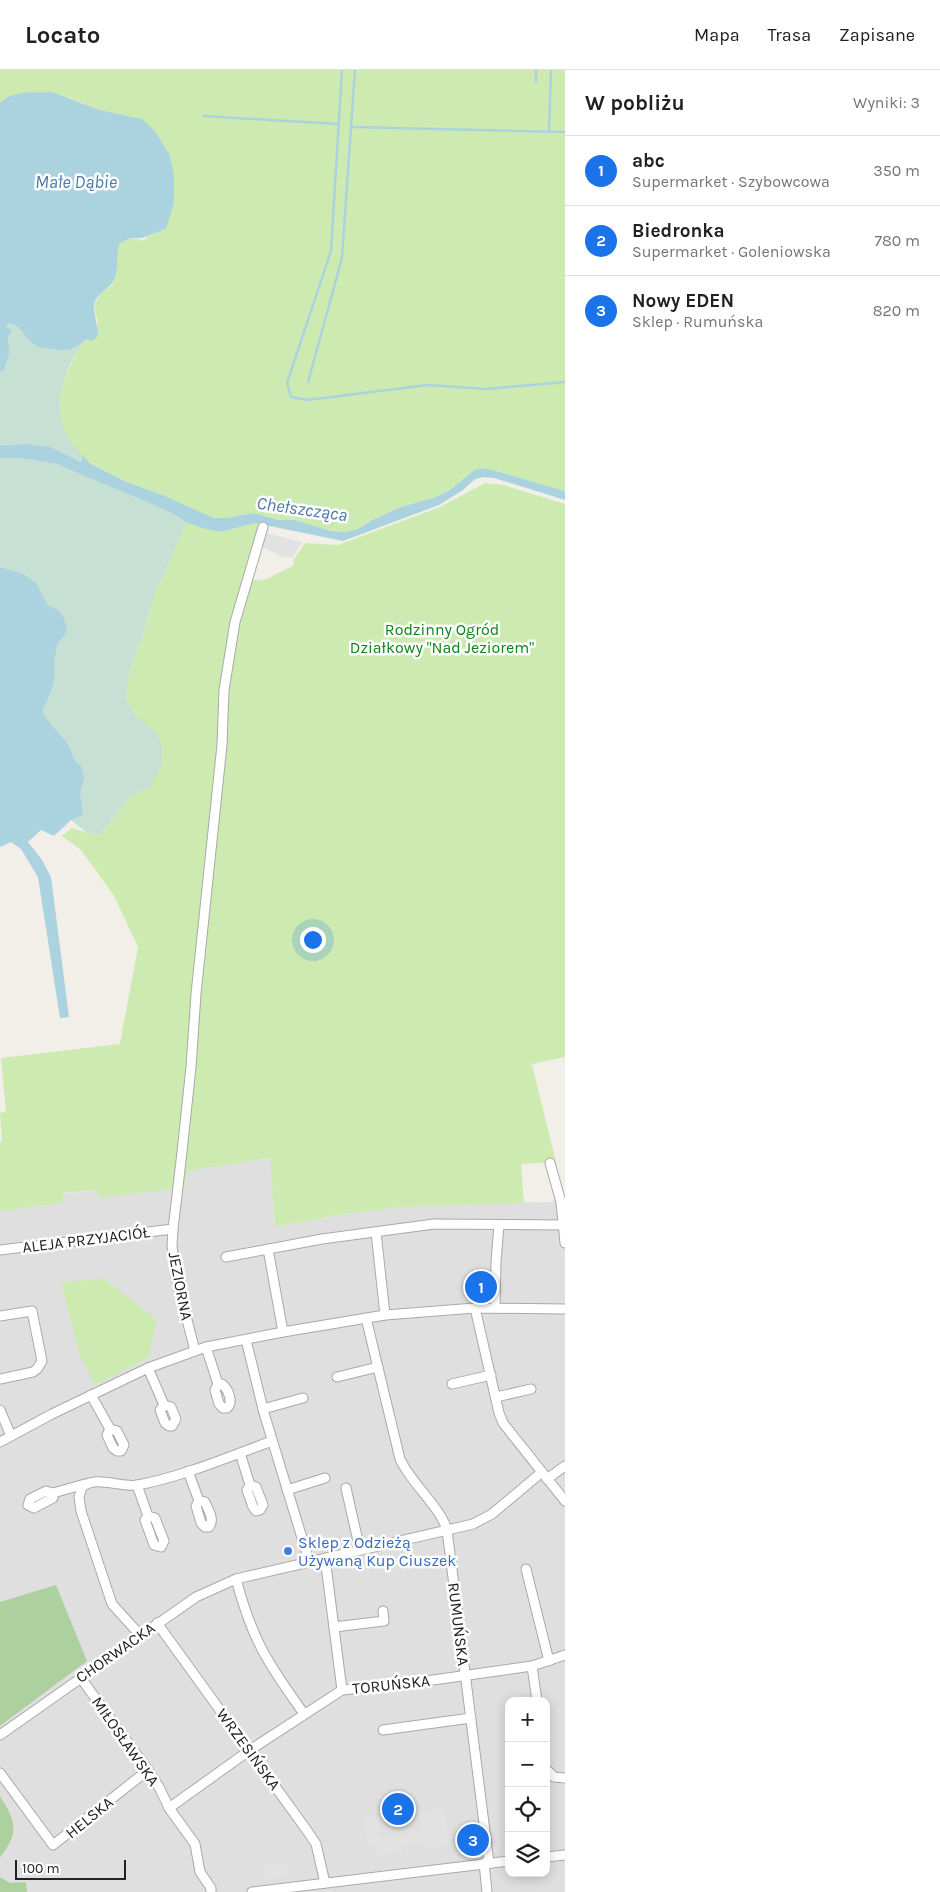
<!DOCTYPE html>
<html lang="pl">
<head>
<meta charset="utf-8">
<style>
  body { margin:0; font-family:Karla,sans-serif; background:#f2f2f2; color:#202124 }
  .controls { position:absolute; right:15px; bottom:15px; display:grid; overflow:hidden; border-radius:10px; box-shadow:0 2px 12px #0003 }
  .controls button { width:45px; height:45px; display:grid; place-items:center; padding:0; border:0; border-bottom:1px solid #e0e0e0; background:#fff; color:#202124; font:25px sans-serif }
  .scale { position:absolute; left:15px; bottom:12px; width:111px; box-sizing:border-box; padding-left:5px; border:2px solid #222; border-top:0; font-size:14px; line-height:18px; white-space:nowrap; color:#222; -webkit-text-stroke:4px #fff; paint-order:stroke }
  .you { position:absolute; left:312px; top:869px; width:18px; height:18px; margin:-12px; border:4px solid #fff; border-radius:50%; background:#1a73e8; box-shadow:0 0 0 8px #1a73e833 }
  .badge { display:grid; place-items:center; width:32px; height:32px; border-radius:50%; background:#1a73e8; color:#fff; font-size:16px; font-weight:700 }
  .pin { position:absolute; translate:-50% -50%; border:2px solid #fff; box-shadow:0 1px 5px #0006 }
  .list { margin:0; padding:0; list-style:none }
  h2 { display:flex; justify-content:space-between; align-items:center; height:65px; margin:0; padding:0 20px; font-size:21px }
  h2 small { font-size:16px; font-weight:400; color:#757577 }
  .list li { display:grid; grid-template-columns:32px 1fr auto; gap:15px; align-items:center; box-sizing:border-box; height:70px; padding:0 20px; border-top:1px solid #e0e0e0 }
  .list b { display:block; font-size:19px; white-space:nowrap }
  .list p { margin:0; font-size:16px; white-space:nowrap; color:#757577 }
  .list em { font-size:16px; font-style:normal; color:#757577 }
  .icon { flex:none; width:28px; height:28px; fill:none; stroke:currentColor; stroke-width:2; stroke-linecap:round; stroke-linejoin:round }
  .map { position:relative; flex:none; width:565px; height:1822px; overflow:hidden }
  header { display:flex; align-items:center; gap:30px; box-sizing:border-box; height:70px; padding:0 25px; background:#fff; border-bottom:1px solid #e0e0e0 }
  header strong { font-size:24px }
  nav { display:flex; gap:28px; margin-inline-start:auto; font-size:18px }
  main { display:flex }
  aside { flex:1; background:#fff }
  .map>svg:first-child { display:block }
  .residential { fill:#e0dfdf; fill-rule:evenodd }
  .grass { fill:#cdebb0 }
  .forest { fill:#add19e }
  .wetland { fill:#c6e0d4 }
  .parking { fill:#e2e2e2 }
  .water { fill:#aad3df }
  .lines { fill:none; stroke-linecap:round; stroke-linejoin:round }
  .stream { stroke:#aad3df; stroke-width:2.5 }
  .minor-casing { stroke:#a9a9a9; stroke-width:11 }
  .minor { stroke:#fff; stroke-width:9 }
  .shop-dot { fill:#3f7fe0; stroke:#fff; stroke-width:2 }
  .labels { text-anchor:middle; stroke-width:5; stroke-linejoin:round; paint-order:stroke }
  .park-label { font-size:16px; fill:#0c8416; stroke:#fff }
  .street-label { font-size:16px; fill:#222; stroke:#fff }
  .shop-label { font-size:16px; fill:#366cbe; stroke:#fff; text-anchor:start }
  .water-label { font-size:18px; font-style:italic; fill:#4a7aab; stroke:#fff }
</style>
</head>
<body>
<header>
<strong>Locato</strong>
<nav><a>Mapa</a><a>Trasa</a><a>Zapisane</a></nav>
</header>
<main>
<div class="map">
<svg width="565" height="1822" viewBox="0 0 565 1822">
  <rect width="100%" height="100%" fill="#f2efe9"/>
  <path class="residential" d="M271,1088L275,1157L344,1144L400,1137L434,1134L553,1132L554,1128H565V1822H0V1141L63,1133V1124L97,1120L99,1128L187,1101ZM509,1631H546V1803H509Z"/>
  <g class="grass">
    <path d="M0,0H565V421L493,400L481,398L473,401L450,420L436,427L401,437L372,450L358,459L346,462L331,461L295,450H278L254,443L226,448H214L163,425L127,412L91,394L71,375L61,353L60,332L63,312L79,277L98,254L94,235L101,223L112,215C115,201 114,185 120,173C129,168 135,167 143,171L148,166L166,159L154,60L141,49L100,40L67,27L0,33Z"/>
    <polygon points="485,413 503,415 565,434 565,987 532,994 556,1092 521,1094 524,1133 400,1137 344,1144 275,1157 270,1088 187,1101 185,1118 98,1128 97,1120 63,1123 63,1133 0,1141 0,1072 2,1071 0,1043 6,1041 1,988 120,974 138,877 114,826 81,780 62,766 72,758 99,766 130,727 149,717 156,662 137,647 126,629 129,604 143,564 155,523 187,453 221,462 255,453 261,454 245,511 267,509 294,495 293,490 305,473 338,475 440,437"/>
    <polygon points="103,1208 157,1250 148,1288 95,1315 79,1283 61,1213"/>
  </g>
  <g class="forest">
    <polygon points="56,1515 87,1591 0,1656 0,1532"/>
    <path d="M0,1726C16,1752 20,1762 0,1787Z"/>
    <polygon points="0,1807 10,1813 26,1812 27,1822 0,1822"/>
  </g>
  <g class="wetland">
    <path d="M103,163L139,168C117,167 115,179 118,197L116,198C117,219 99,218 94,234C93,240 98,258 98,266L92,271L86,269C78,278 73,288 68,299C55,331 57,360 82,385V392C53,377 33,372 0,375V260Z"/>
    <polygon points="0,388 20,388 56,394 156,436 177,446 187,453 155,523 143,564 129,604 126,629 137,647 156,662 162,678 161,698 149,717 130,727 99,766 86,762 71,750 74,692 71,686 69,675 39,659 55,540 48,535 43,526 0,498"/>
  </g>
  <g class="parking">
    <polygon points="266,463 302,472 293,487 283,487 262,477"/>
    <polygon points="444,1738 449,1775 427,1779 426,1773 401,1776 401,1782 375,1786 374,1777 369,1777 364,1747 377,1745 381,1768 422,1762 419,1742"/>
    <polygon points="263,1795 288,1795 288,1807 266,1809"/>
  </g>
  <g class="water">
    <path d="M52,22L100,40L142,49L154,60L169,84L174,104V133L166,159L142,168H131L120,173C115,184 119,196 115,207C111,219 97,222 94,234C93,240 98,258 98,266L92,271L86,269C73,282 63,281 46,278C43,278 38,277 35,275C25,269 21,254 8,253L6,257L12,260C3,273 11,273 9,283C8,288 5,294 5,299L0,302V33C13,19 35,23 52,22Z"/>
    <polygon points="26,374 50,377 82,392 82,385 91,394 127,412 163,425 214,448 226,448 254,443 278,450 295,450 331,461 346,462 358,459 372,450 401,437 436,427 450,420 473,401 481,398 493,400 565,421 565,430 494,408 484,407 475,409 463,420 439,435 343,471 255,453 221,462 206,459 187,453 177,446 156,436 56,394 20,388 0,388 0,375"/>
    <path d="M0,497L23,504L36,513L48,535L59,541L64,548L67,561L57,575L54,593L55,606L51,622L42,641C49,654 58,662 67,673C74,682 69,688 81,696L84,708L80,723L83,745L71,750L54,766L41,760L28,772L42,790L51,807L69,947L60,948L38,807L21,779L11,772L0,777Z"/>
  </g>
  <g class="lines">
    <g class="stream">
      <polyline points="342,0 331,181 287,313 291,327 307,330 427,315 486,319 565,312"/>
      <polyline points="536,12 536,0"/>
      <polyline points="203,46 338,54"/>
      <polyline points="352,57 565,62"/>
      <polyline points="549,61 551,0"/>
      <polyline points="308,312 342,188 355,0"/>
    </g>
    <g class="minor-casing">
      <g id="minor">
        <polyline points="550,1093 561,1132 565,1173"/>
        <polyline points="376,1162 385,1245"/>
        <polyline points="268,1179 283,1262"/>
        <polyline points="0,1180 173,1159"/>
        <polyline points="226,1187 322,1169 434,1154 564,1155"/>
        <polyline points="475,1238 499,1343 503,1353 565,1431"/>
        <polyline points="495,1238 496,1192 499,1155"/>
        <polyline points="0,1246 32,1241 42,1291 37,1299 33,1302 0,1309"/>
        <path d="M366,1248L400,1389C411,1413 441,1438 447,1460L489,1793"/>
        <polyline points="246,1270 264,1343 309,1491"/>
        <path d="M206,1277L218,1314L215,1320L219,1334L223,1338H227C234,1332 228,1319 222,1314H218"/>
        <polyline points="195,1281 176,1207 172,1176 173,1159 181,1091 191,997 196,924 222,675 224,620 235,552 263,457"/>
        <polyline points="148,1298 164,1335 160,1340 165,1353 169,1356 172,1356 176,1349 171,1337 164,1335"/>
        <polyline points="337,1307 378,1297"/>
        <polyline points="452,1314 491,1305"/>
        <polyline points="91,1325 110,1359 117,1361 124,1375 121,1381 117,1381 113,1378 107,1365 110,1359"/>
        <polyline points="496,1327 531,1319"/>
        <polyline points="263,1339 303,1328"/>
        <polyline points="0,1340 11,1366"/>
        <polyline points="0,1372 52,1344 148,1298 206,1277 283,1262 385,1245 475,1238 565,1239"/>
        <polyline points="240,1383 250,1415 247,1420 253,1437 256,1441 260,1440 263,1435 256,1417 250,1415"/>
        <path d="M188,1401L199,1431L205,1432C208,1440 215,1449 209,1457H205L201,1453L196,1436L199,1431"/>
        <polyline points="547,1409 565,1396"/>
        <polyline points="137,1415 148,1446 145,1450 154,1475 161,1477 164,1471 155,1448 148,1446"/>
        <polyline points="346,1418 360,1480"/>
        <polyline points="287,1420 325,1408"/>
        <polyline points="53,1423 53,1428 34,1438 28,1435 30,1429 46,1421 53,1423 85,1414"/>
        <polyline points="325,1488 342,1620"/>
        <polyline points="526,1499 549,1591"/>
        <path d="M236,1509C244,1539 254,1569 271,1595C281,1612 293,1628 304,1644"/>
        <polyline points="157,1553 308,1762 316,1774 325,1813"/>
        <polyline points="334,1557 384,1551 383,1541"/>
        <path d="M140,1565L112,1534L81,1441L79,1427L82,1417C96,1405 121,1418 138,1415C181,1407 231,1386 272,1371"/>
        <polyline points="532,1596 537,1631"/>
        <polyline points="80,1607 148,1700 159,1717 169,1738 195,1774 200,1802 211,1818 211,1822"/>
        <polyline points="383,1660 471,1648"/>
        <polyline points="0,1665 196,1527 236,1509 473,1454 492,1444 542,1402"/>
        <polyline points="546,1699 554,1707 565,1708"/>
        <polyline points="0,1703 53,1775 148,1700"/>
        <polyline points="169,1738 250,1680 342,1620 426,1611 532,1596 565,1585"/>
        <polyline points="546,1787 565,1785"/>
        <polyline points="484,1793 487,1822"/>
        <polyline points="252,1822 509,1791"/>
      </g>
    </g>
    <use href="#minor" class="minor"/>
  </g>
  <circle class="shop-dot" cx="288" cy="1481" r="5"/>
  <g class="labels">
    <g class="park-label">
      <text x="442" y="565">Rodzinny Ogród<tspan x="442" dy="18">Działkowy "Nad Jeziorem"</tspan></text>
    </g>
    <g class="street-label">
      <text transform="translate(86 1169) rotate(-7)" y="6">ALEJA PRZYJACIÓŁ</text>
      <text transform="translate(181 1216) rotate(79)" y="6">JEZIORNA</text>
      <text transform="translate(459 1554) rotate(83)" y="6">RUMUŃSKA</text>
      <text transform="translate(115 1582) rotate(-35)" y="6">CHORWACKA</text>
      <text transform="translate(391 1614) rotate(-6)" y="6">TORUŃSKA</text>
      <text transform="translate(126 1671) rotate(55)" y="6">MIŁOSŁAWSKA</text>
      <text transform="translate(249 1679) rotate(54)" y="6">WRZESIŃSKA</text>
      <text transform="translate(89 1747) rotate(-39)" y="6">HELSKA</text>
    </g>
    <g class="shop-label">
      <text x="298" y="1478">Sklep z Odzieżą<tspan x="298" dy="18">Używaną Kup Ciuszek</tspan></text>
    </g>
    <g class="water-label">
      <text x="76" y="118">Małe Dąbie</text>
      <text transform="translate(302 439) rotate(8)" y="6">Chełszcząca</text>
    </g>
  </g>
</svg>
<div class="controls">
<button>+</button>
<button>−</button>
<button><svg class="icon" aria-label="locate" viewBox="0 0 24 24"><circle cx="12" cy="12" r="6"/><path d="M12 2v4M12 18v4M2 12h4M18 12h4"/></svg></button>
<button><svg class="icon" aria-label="layers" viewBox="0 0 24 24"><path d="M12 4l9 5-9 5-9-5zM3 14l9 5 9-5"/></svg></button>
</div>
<div class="scale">100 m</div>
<div class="you"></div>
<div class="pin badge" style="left:481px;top:1217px">1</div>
<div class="pin badge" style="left:398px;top:1739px">2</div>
<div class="pin badge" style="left:473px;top:1770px">3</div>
</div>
<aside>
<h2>W pobliżu<small>Wyniki: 3</small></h2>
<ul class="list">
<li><span class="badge">1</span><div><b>abc</b><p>Supermarket · Szybowcowa</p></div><em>350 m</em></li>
<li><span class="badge">2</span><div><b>Biedronka</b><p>Supermarket · Goleniowska</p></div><em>780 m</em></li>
<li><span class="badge">3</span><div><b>Nowy EDEN</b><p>Sklep · Rumuńska</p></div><em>820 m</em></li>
</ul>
</aside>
</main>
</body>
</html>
